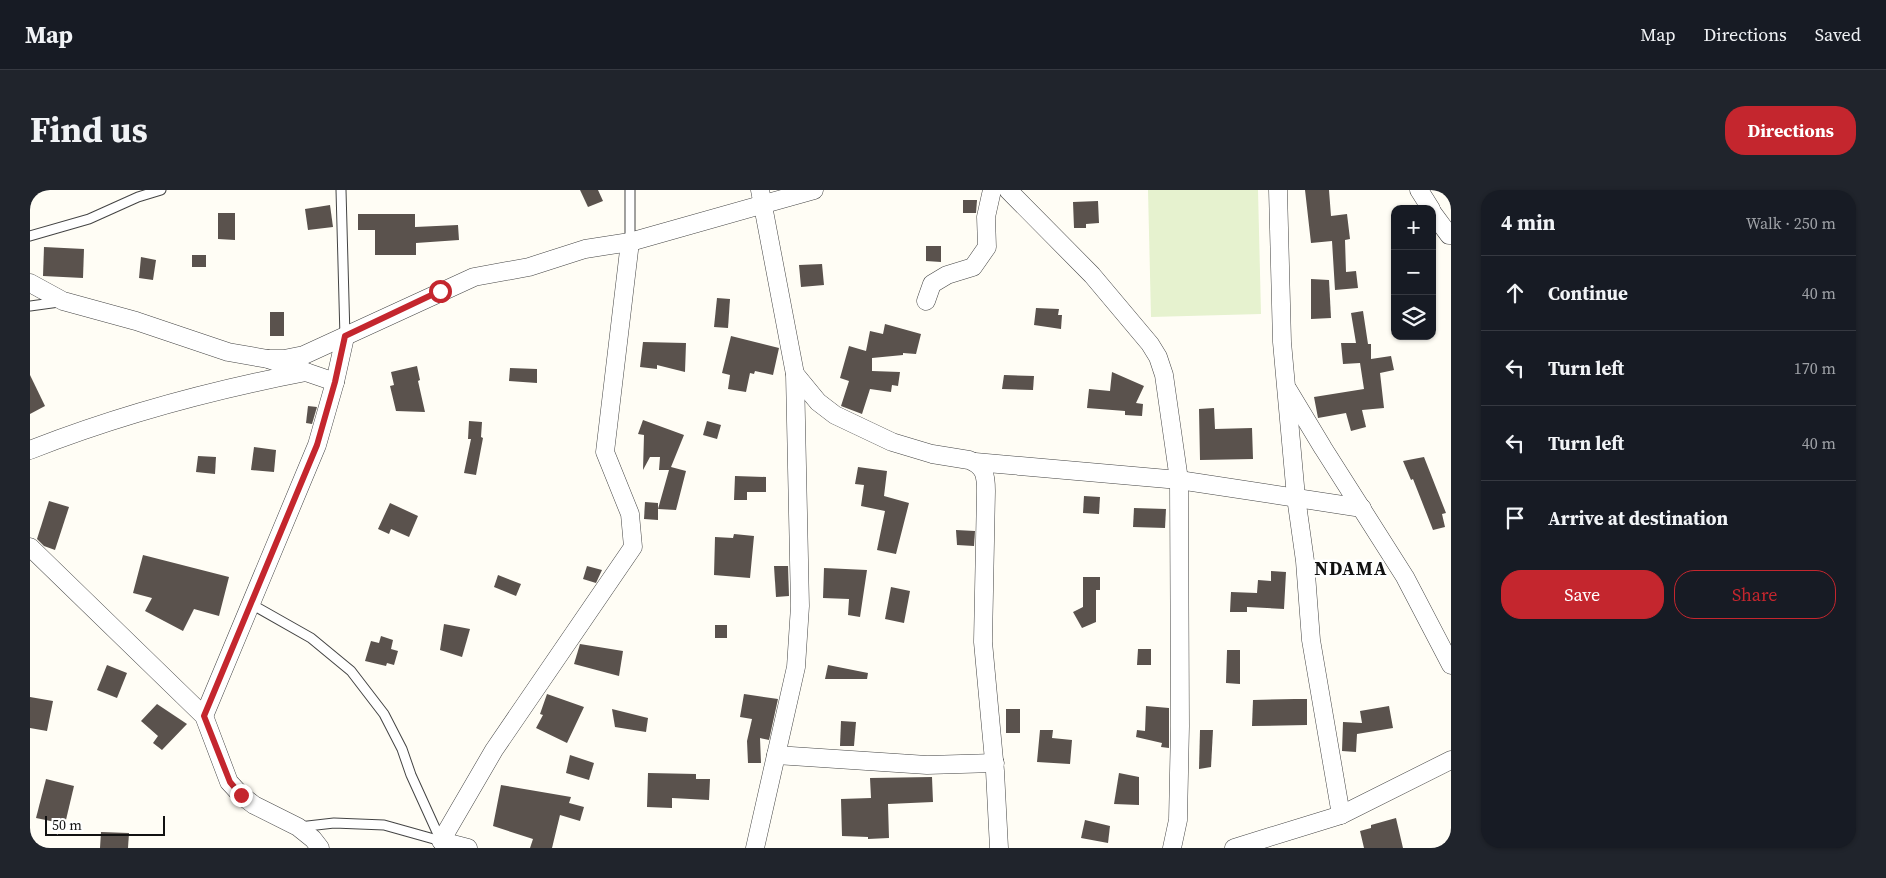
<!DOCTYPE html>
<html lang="en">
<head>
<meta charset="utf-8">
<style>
  body { margin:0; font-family:"Source Serif 4",serif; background:#20242c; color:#f1f3f6 }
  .controls { position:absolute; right:15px; top:15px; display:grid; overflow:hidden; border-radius:10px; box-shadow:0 1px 4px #0004 }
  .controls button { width:45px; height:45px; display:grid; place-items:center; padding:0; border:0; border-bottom:1px solid #363941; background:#171b24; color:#f1f3f6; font:25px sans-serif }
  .scale { position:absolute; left:15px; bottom:12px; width:120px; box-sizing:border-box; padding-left:5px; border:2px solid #111; border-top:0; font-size:14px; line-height:18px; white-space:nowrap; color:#111; -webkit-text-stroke:4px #fff; paint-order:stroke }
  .stop { position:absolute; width:15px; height:15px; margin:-11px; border:4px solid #c4262e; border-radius:50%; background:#fff }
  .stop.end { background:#c4262e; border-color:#fff; box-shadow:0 1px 5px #0008 }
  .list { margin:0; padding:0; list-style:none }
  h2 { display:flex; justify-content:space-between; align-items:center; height:65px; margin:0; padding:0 20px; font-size:21px }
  h2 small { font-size:16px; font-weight:400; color:#9ea1a6 }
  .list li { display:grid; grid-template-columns:32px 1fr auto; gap:15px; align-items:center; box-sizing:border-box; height:75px; padding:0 20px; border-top:1px solid #363941 }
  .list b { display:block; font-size:19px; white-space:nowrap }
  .list em { font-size:16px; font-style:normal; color:#9ea1a6 }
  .actions { display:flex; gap:10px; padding:15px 20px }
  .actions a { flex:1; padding:11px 0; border:1px solid #c4262e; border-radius:20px; text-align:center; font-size:18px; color:#c4262e }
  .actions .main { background:#c4262e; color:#fff }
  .icon { flex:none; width:28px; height:28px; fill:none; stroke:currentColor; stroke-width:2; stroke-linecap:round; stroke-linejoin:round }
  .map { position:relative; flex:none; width:1421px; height:658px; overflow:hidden; border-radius:20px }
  header { display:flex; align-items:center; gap:30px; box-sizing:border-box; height:70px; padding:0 25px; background:#171b24; border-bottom:1px solid #363941 }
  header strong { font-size:24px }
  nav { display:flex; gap:28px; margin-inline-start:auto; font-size:18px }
  .intro { display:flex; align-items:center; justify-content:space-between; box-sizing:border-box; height:120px; padding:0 30px }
  h1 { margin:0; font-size:35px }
  .button { padding:12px 22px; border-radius:20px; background:#c4262e; color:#fff; font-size:18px; font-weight:700 }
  main { display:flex; gap:30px; padding:0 30px }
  aside { flex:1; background:#171b24; border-radius:20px; box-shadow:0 1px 4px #0004 }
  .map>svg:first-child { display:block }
  .pitch { fill:#e6f2cf }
  .building { fill:#5a524d }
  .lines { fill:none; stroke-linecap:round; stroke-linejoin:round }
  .service-casing { stroke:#444; stroke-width:11 }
  .minor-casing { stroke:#444; stroke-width:19 }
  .service { stroke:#fff; stroke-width:9 }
  .minor { stroke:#fff; stroke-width:18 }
  .route { stroke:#c4262e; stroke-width:6 }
  .labels { text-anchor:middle; stroke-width:5; stroke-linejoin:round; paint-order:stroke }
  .district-label { font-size:19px; font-weight:bold; letter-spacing:1px; fill:#111; stroke:#fff }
</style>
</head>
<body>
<header>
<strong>Map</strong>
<nav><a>Map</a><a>Directions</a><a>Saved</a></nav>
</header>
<div class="intro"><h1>Find us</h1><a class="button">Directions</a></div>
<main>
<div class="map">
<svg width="1421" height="658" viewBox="0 0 1421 658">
  <rect width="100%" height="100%" fill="#fffdf5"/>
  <polygon class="pitch" points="1118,0 1228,0 1231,124 1121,127"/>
  <g class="building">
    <polygon points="550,0 568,0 573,11 558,17"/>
    <polygon points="1275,0 1299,0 1301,26 1317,24 1320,49 1315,50 1316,82 1326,81 1328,98 1305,100 1302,51 1281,53"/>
    <polygon points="933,10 947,10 946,23 933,23"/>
    <polygon points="1068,11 1069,33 1056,34 1056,38 1044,38 1043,12"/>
    <polygon points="300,15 303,37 278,40 275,19"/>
    <polygon points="188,23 205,23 205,50 188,49"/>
    <polygon points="328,24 385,24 385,37 428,35 429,50 386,53 386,65 345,65 345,40 328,40"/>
    <polygon points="896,56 911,56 911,72 896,71"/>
    <polygon points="14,57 54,59 53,88 13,86"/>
    <rect x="162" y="65" width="14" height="12"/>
    <polygon points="111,67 126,70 123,90 109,88"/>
    <polygon points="792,74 794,95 771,97 769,75"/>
    <polygon points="1281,89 1299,90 1301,128 1281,129"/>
    <polygon points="687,108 700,109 698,138 684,137"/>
    <polygon points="1006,118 1029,119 1028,125 1032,125 1031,139 1004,135"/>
    <polygon points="1333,121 1338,154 1341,154 1341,169 1361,166 1364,180 1350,183 1354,218 1332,220 1336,237 1321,241 1316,223 1288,228 1284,207 1334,199 1330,173 1313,174 1311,153 1326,153 1321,123"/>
    <rect x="240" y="122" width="14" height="24"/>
    <polygon points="855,134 891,144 886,164 873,163 873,165 842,168 842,181 870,182 868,196 862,195 861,202 840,199 832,224 811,216 819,191 810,188 819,156 836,161 840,141 853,144"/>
    <polygon points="701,146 749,158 743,185 725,181 724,184 720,183 716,202 698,199 700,185 692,183"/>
    <polygon points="613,152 656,153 655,182 627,175 627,179 610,177"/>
    <polygon points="387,176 390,190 388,191 395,222 366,221 360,196 364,195 361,182"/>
    <polygon points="480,178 507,179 507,193 479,191"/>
    <polygon points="1082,182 1114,196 1106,213 1113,214 1112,226 1095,225 1095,221 1057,218 1059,199 1080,201"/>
    <polygon points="0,185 15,216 0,224"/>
    <polygon points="974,185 1004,186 1003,200 972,199"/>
    <polygon points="278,216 287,217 282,234 276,233"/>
    <polygon points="1184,218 1185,239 1222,238 1223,269 1170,270 1169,219"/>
    <polygon points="613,230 654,245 641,277 656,281 646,320 628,319 639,280 629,280 630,267 620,267 613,280 614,245 608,244"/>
    <polygon points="439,231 452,232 451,247 453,248 446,285 434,283 441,249 438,249"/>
    <polygon points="677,231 691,235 687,249 673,245"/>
    <polygon points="224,257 246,260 244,282 221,280"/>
    <polygon points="168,266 186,267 185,284 166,282"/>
    <polygon points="1394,267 1416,323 1412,324 1415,337 1403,340 1383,289 1381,290 1373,271"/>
    <polygon points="828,277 857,281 854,306 879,313 866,364 847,360 855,321 831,316 834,295 825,294"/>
    <polygon points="705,286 736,287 736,302 717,302 717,310 704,310"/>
    <polygon points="1054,306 1070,307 1069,324 1053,323"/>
    <polygon points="19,311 39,317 25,360 14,356 7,349"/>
    <polygon points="615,312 628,313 628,330 614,329"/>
    <polygon points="360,313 388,326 379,347 361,339 359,344 348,339"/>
    <polygon points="1104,318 1136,319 1135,338 1103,337"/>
    <polygon points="926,340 945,341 944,356 927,355"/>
    <polygon points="704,344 724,346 720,388 684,385 685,347 703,348"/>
    <polygon points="113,365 199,387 189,426 164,419 153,441 115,421 122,408 103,403"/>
    <polygon points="557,376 572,380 566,393 553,389"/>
    <polygon points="744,376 758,376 759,406 746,407"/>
    <polygon points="794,378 837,380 830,427 818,425 819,409 793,408"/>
    <polygon points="1241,381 1256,382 1254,419 1217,417 1217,422 1200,422 1201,402 1227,403 1228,390 1241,391"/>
    <polygon points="468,385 491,394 486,406 464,397"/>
    <polygon points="1053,387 1070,387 1070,400 1066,400 1066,432 1052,438 1043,422 1053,417"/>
    <polygon points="861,397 880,401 874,433 855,429"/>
    <polygon points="414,434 440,439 432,467 410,460"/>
    <rect x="685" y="435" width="12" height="13"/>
    <polygon points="351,446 363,450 361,459 368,461 364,475 357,473 356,476 335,471 341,451 349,453"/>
    <polygon points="550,454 593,461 589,486 544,474"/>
    <polygon points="1108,459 1121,459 1121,475 1107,475"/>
    <polygon points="1197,460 1210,460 1210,494 1196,493"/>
    <polygon points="77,475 97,483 87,508 67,500"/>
    <polygon points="798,475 838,483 837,489 795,489"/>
    <polygon points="517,504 554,517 537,553 506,538 513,525 510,524"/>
    <polygon points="714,504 748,509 739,550 730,548 731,573 718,573 717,551 722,529 710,527"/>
    <polygon points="0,507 23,511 17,541 0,538"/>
    <polygon points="1265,509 1277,509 1277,535 1222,536 1223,510"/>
    <polygon points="127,514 157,534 132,560 123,553 128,546 111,531"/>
    <polygon points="1116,516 1139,518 1139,558 1131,557 1132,553 1106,547 1107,540 1115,541"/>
    <polygon points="1359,516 1363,538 1327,544 1326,562 1312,561 1313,532 1332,533 1330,521"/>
    <polygon points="582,519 618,528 616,542 585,537"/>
    <rect x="976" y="519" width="14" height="24"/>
    <polygon points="811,531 826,532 824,556 810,556"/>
    <polygon points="1010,540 1023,540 1022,548 1042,550 1040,574 1007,572"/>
    <polygon points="1170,540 1183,540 1181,577 1169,579"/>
    <polygon points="540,565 564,573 559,590 536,583"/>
    <polygon points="618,583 666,584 666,589 680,589 679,610 642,608 642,618 617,617"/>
    <polygon points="1089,583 1109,587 1109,615 1084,614"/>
    <polygon points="902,587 903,612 858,614 859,648 838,649 838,647 812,646 811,609 841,608 840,588"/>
    <polygon points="16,589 44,596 35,634 6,628"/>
    <polygon points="471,595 541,607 539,613 554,617 550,631 530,625 522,658 500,658 503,649 463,636"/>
    <polygon points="1366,628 1373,658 1334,658 1330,641 1341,638 1341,635"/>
    <polygon points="1055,630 1080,636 1078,653 1051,648"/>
    <polygon points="71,642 99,643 98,658 70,658"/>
  </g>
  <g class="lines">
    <g class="service-casing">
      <g id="service">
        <polyline points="311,0 315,147"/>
        <polyline points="600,0 600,52"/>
        <polyline points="0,46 59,29 108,7 131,0"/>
        <polyline points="0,116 29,112"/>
        <polyline points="221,414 281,448 321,481 354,524 372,559 381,585 411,651"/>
        <polyline points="269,637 304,633 354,635 411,651"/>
      </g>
    </g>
    <g class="minor-casing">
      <g id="minor">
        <polyline points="978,0 1062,85 1120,154 1128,167 1134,185 1149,290 1150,536 1148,630 1142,658"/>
        <polyline points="1248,0 1252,152 1266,307 1275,371 1281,450 1311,625"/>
        <polyline points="1389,0 1401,19"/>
        <polyline points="1402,22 1419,45 1421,45"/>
        <polyline points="0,93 33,111 106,131 198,162 238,169 305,192"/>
        <polyline points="896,111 902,94 917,85 943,77 957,57 956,27 962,0"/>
        <polyline points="238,169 254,169 274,165 444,87 499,77 555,59 600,52 784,0"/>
        <path d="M765,184L788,212L805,225L862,252L902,264L939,270C955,276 956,286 956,301L953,452L965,581L969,658"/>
        <polyline points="1258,200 1293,258 1375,387 1421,475"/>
        <path d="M0,260C89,225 182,200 276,182"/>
        <polyline points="945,272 1149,290 1332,318"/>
        <polyline points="0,357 174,526 199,592 211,605 224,615 268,637 283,649 290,658"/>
        <polyline points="174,526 287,255 305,192 315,147"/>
        <polyline points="746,565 897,575 965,573"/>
        <polyline points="438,658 411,651 464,560 603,357 600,324 575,262 600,52"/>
        <polyline points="725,658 766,477 770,416 765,184 730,0"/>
        <polyline points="1204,658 1311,625 1421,570"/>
      </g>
    </g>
    <use href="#service" class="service"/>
    <use href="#minor" class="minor"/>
  </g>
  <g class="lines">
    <polyline class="route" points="211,605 200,592 174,526 287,255 305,192 315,146 410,101"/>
  </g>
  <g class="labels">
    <g class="district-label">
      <text x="1321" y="385">NDAMA</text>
    </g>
  </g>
</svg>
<div class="controls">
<button>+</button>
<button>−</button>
<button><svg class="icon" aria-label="layers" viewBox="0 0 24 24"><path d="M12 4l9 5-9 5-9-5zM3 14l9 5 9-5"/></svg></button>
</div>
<div class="scale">50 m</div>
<div class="stop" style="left:410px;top:101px"></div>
<div class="stop end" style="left:211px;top:605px"></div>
</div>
<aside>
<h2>4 min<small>Walk · 250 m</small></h2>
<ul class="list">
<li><svg class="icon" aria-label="ahead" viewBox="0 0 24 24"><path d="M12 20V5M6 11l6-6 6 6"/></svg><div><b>Continue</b></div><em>40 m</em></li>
<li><svg class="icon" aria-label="left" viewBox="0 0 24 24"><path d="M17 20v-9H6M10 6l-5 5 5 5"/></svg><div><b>Turn left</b></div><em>170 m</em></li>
<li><svg class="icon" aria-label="left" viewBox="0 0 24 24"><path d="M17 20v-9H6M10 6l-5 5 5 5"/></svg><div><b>Turn left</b></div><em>40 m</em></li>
<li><svg class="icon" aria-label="arrive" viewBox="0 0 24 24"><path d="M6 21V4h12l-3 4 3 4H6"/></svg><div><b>Arrive at destination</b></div></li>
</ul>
<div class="actions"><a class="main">Save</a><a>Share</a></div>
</aside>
</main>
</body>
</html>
